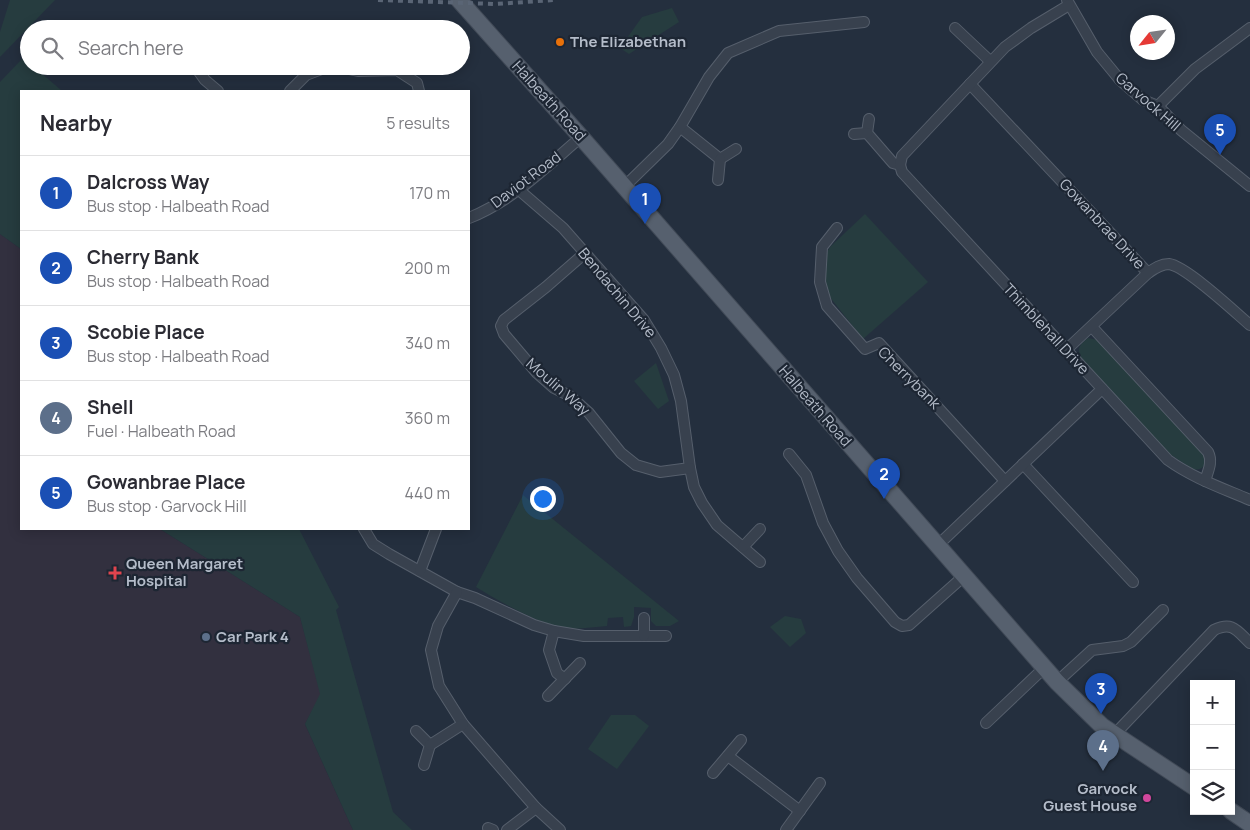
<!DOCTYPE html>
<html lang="en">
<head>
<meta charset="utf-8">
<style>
  body { margin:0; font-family:Manrope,sans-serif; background:#f2f2f3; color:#2b2b33 }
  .controls { position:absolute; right:15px; bottom:15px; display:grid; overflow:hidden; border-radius:0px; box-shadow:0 2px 12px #0003 }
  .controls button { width:45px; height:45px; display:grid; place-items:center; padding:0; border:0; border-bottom:1px solid #e1e1e2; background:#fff; color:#2b2b33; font:25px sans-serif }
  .compass { position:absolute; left:1130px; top:15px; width:45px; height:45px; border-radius:50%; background:#fff; box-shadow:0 2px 12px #0003; rotate:240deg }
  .you { position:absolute; left:542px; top:498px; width:18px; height:18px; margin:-12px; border:4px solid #fff; border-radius:50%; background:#1a73e8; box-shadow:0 0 0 8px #1a73e833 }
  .badge { display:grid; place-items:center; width:32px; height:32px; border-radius:50%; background:#56698c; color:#fff; font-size:16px; font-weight:700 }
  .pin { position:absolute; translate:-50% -41px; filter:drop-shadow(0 1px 2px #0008) }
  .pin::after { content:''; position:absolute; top:26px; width:18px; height:15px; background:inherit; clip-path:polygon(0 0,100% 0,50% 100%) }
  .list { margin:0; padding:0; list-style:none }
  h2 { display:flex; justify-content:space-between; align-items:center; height:65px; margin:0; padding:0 20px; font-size:21px }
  h2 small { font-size:16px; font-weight:400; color:#7c7c81 }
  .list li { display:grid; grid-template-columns:32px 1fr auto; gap:15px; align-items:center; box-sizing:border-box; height:75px; padding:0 20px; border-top:1px solid #e1e1e2 }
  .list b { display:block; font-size:19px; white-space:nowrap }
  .list p { margin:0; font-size:16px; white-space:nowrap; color:#7c7c81 }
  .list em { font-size:16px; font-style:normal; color:#7c7c81 }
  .icon { flex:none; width:28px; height:28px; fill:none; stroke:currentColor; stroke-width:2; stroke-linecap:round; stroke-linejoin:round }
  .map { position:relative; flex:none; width:1250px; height:830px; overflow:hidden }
  .search { position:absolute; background:#fff; box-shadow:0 2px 12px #0003; left:20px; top:20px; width:450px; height:55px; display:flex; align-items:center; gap:12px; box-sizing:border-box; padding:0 18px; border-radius:28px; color:#7c7c81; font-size:19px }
  .panel { position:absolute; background:#fff; box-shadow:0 2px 12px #0003; left:20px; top:90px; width:450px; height:440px; border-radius:0px }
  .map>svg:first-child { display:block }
  .medical { fill:#32303f }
  .green { fill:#263c3f }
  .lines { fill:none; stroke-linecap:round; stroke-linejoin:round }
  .street-casing { stroke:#565f6c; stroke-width:12 }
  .primary-casing { stroke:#414a57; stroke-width:18 }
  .street { stroke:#38414e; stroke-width:10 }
  .primary { stroke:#56606e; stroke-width:16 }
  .rail { stroke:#5a6575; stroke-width:4; stroke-dasharray:5 5; stroke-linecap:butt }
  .food-dot { fill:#e8710a; stroke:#1d2633; stroke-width:2 }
  .health-dot { fill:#e0444e; stroke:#1d2633; stroke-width:2 }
  .service-dot { fill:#5c6f8a; stroke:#1d2633; stroke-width:2 }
  .hotel-dot { fill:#d1479c; stroke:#1d2633; stroke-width:2 }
  .labels { text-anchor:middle; stroke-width:4.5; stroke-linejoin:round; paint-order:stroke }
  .poi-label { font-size:15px; font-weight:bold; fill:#b4bcc9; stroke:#1d2633; text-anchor:start }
  .street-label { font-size:15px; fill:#b4bcc9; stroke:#1d2633 }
</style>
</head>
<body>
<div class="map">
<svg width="1250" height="830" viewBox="0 0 1250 830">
  <rect width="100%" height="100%" fill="#242f3e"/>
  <polygon class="medical" points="0,234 21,249 21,529 160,529 300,617 321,694 305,724 353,830 0,830"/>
  <g class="green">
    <polygon points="10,0 55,0 0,57 0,32"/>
    <polygon points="672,8 679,22 629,54 620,48 642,17"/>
    <polygon points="23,58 29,63 29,66 33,66 62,91 21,91 21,249 0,234 0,82"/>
    <polygon points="865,214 928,282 863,339 829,296 824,280 825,255 831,246"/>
    <path d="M1088,338L1098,340L1206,457C1206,466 1202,471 1192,469L1170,454L1080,357C1077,348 1080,344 1088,338Z"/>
    <polygon points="656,363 669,401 658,409 634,381"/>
    <path d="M523,495L679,621L670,626H656L651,621V608L634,607V617L631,626L624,627L623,617L608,618L607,626C593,627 578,630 564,628C538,624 499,601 476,587Z"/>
    <polygon points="160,529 299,529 339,607 336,610 393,812 412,830 353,830 305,724 320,694 300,617"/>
    <polygon points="785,616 801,619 806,633 790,647 770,627"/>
    <polygon points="611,715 635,715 649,726 617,769 588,749"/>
  </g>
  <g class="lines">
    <g class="street-casing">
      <g id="street">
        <polyline points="1067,0 1097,52 1120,80 1143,100 1158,106 1181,130 1250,186"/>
        <polyline points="955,28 990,61"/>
        <polyline points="195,66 205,80 218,91"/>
        <polyline points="970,84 1148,273"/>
        <polyline points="290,91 306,75 327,67 340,67 358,71 397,70 417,83 419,91"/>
        <polyline points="1158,106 1195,69 1250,28"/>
        <path d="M869,119L867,133L893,163L900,165L902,172L1168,460C1193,478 1222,488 1250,500"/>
        <polyline points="680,127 720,159 736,149"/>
        <polyline points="854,134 867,133"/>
        <polyline points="900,165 902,156 1005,47 1031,28 1069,5"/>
        <polyline points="718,180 720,159"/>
        <polyline points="624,187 668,144 680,127 709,77 728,53 779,31 864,22"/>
        <polyline points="519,190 563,228 644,320 661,348 674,375 681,401 690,468 694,487 702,503 717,525 760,562"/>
        <path d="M469,218C512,201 546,167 581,137"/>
        <polyline points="837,228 822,247 820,282 827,306 865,349 879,343 1005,481"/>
        <polyline points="585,253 546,287 504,320 501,326 504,334 537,373 554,388 570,396 589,413 621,453 636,465 660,472 690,468"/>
        <path d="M1092,327L1208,452C1213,462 1208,471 1205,481"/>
        <path d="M1066,350L1148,273C1155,268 1161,264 1169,264C1186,266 1235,312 1250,325"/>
        <polyline points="789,454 806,475 823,523 838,551 857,578 895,622 902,626 909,625 964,576"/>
        <polyline points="1023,464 1133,582"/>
        <polyline points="364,529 373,544 389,554 457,592 475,598 534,625 554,631 584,636 666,636"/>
        <polyline points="937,546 1102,389"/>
        <polyline points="743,547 760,529"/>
        <polyline points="420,571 436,529"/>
        <polyline points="457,592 438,626 431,650 439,686 463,724 536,808 560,830"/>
        <polyline points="554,631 549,650 557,673 565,679"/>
        <polyline points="644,636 644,618"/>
        <polyline points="1057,682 1092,650 1123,646 1131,642 1163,610"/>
        <polyline points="548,696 580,663"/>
        <polyline points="986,723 1044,668"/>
        <polyline points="416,731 430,745 424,765"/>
        <path d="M1114,735L1214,630C1233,621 1237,631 1250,643"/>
        <polyline points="430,745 463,724"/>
        <polyline points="728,756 800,811"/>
        <polyline points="713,773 741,740"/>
        <polyline points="488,828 493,830"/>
        <polyline points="507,830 536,808"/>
        <polyline points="786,830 820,783"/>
      </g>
    </g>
    <g class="primary-casing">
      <g id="primary">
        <polyline points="459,0 581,137 1057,682 1102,726 1194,787"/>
        <polyline points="1231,811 1250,824"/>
      </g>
    </g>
    <use href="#street" class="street"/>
    <use href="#primary" class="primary"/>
    <polyline class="rail" points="378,0 496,4 554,0"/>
  </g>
  <circle class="food-dot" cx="560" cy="42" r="5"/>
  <path class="health-dot" d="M112.5 565.5h5v5h5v5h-5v5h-5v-5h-5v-5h5z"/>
  <circle class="service-dot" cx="206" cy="637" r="5"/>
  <circle class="hotel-dot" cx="1147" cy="798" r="5"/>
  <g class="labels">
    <g class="poi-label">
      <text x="570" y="47">The Elizabethan</text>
      <text x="126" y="569">Queen Margaret<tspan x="126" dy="17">Hospital</tspan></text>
      <text x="216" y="642">Car Park 4</text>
      <text x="1137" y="794" text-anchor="end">Garvock<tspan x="1137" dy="17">Guest House</tspan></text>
    </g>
    <g class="street-label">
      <text transform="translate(549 101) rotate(48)" y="5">Halbeath Road</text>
      <text transform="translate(1148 102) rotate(41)" y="5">Garvock Hill</text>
      <text transform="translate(526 180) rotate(-37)" y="5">Daviot Road</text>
      <text transform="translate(1102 224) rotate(47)" y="5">Gowanbrae Drive</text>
      <text transform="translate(617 293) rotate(50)" y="5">Bendachin Drive</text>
      <text transform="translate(1046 329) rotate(47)" y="5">Thimblehall Drive</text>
      <text transform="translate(909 378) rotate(45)" y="5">Cherrybank</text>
      <text transform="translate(558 387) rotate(41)" y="5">Moulin Way</text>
      <text transform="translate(815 406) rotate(49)" y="5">Halbeath Road</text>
    </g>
  </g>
</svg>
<div class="controls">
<button>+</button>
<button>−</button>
<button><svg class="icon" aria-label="layers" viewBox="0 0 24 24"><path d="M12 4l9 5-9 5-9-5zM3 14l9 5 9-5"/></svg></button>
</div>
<svg class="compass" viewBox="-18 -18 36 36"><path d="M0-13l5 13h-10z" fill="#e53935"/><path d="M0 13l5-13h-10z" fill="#7c7c81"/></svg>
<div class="you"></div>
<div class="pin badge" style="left:645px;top:224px;background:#1a4fb4">1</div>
<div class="pin badge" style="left:884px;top:499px;background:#1a4fb4">2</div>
<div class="pin badge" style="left:1101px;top:714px;background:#1a4fb4">3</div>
<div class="pin badge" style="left:1103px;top:771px;background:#5c6f8a">4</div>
<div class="pin badge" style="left:1220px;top:155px;background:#1a4fb4">5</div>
<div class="search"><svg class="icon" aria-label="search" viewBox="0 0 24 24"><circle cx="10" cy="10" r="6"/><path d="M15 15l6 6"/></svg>Search here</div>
<section class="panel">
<h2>Nearby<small>5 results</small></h2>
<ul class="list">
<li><span class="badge" style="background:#1a4fb4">1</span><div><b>Dalcross Way</b><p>Bus stop · Halbeath Road</p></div><em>170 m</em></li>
<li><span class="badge" style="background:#1a4fb4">2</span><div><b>Cherry Bank</b><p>Bus stop · Halbeath Road</p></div><em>200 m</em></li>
<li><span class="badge" style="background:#1a4fb4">3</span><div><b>Scobie Place</b><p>Bus stop · Halbeath Road</p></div><em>340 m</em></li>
<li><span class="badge" style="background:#5c6f8a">4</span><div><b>Shell</b><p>Fuel · Halbeath Road</p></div><em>360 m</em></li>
<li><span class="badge" style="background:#1a4fb4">5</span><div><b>Gowanbrae Place</b><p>Bus stop · Garvock Hill</p></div><em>440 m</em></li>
</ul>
</section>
</div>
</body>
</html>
